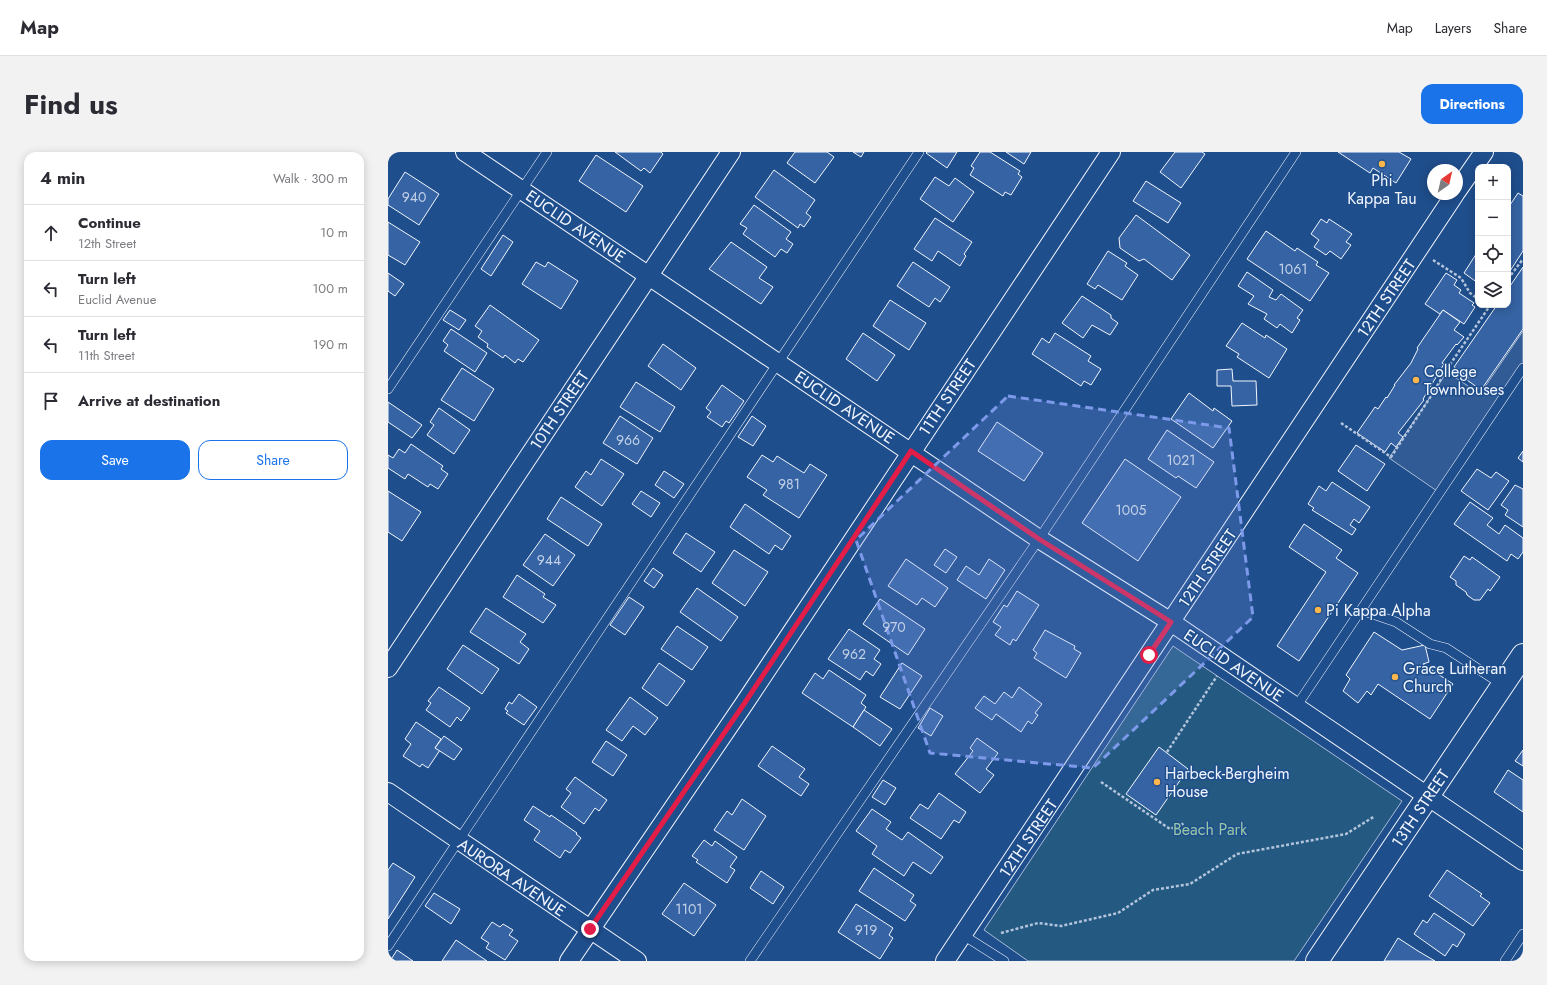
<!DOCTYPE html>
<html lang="en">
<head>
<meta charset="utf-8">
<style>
  body { margin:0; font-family:Jost,sans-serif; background:#f2f2f3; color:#2b2b33 }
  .controls { position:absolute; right:12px; top:12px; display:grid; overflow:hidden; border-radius:8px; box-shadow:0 2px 10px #0003 }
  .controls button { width:36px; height:36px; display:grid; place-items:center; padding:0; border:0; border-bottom:1px solid #e1e1e2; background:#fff; color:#2b2b33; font:20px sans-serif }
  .compass { position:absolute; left:1039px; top:12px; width:36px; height:36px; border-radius:50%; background:#fff; box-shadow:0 2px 10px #0003; rotate:34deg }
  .stop { position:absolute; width:12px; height:12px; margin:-9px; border:3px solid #e11d48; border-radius:50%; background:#fff }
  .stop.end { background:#e11d48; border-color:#fff; box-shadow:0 1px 4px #0008 }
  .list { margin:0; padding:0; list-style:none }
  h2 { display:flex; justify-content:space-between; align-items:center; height:52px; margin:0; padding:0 16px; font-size:17px }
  h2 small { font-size:13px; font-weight:400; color:#7c7c81 }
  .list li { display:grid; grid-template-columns:26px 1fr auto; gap:12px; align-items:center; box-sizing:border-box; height:56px; padding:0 16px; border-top:1px solid #e1e1e2 }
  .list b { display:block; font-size:15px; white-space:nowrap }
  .list p { margin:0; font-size:13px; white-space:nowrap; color:#7c7c81 }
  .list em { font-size:13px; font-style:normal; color:#7c7c81 }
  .actions { display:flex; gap:8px; padding:12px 16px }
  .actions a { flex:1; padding:9px 0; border:1px solid #1a73e8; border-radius:12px; text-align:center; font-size:14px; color:#1a73e8 }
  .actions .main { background:#1a73e8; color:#fff }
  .icon { flex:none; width:22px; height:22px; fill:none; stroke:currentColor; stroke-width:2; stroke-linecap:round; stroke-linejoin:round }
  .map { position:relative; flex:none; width:1135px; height:809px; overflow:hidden; border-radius:12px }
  header { display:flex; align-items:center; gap:24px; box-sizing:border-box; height:56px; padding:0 20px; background:#fff; border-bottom:1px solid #e1e1e2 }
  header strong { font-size:19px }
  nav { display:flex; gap:22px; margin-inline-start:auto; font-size:14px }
  .intro { display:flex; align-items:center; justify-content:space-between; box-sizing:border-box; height:96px; padding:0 24px }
  h1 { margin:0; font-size:28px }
  .button { padding:10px 18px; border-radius:12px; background:#1a73e8; color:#fff; font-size:14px; font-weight:700 }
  main { display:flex; gap:24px; padding:0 24px }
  aside { flex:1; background:#fff; border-radius:12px; box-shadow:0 2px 10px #0003 }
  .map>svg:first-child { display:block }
  .green { fill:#245a82; stroke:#a8bbd7 }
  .parking { fill:#305b95; stroke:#a8bbd7 }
  .building { fill:#3563a3; stroke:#f2f6ff }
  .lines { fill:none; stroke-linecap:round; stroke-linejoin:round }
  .service-casing { stroke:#f2f6ff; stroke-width:10 }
  .minor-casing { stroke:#f2f6ff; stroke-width:20 }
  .tertiary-casing { stroke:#f2f6ff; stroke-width:24 }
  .path { stroke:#b3c4dc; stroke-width:2.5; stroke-dasharray:3 2; stroke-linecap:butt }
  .service { stroke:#1f4e8c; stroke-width:9 }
  .minor { stroke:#1f4e8c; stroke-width:18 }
  .tertiary { stroke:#1f4e8c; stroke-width:22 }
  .route { stroke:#e11d48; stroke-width:5 }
  .marked { fill:#7d9aea; fill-opacity:0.2; stroke:#7d9aea; stroke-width:3; stroke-dasharray:8 5; stroke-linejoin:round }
  .poi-dot { fill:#ffb74d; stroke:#1f4e8c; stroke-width:1.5 }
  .labels { text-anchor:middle; stroke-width:3; stroke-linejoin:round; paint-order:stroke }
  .number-label { font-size:14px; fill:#c3d1e8 }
  .poi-label { font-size:16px; fill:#f2f6ff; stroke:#1f4e8c; text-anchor:start }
  .street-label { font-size:16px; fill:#f2f6ff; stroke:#1f4e8c }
  .park-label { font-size:16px; fill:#97c8a6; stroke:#1f4e8c }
</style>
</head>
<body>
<header>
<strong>Map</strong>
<nav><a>Map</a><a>Layers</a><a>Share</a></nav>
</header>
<div class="intro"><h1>Find us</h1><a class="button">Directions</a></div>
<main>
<aside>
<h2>4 min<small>Walk · 300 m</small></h2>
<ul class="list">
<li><svg class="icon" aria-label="ahead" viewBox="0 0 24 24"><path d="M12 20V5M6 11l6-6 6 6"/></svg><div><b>Continue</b><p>12th Street</p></div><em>10 m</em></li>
<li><svg class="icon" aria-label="left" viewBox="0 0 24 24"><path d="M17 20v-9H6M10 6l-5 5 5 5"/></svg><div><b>Turn left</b><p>Euclid Avenue</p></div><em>100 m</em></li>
<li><svg class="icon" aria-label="left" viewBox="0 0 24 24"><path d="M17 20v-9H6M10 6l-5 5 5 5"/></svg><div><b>Turn left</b><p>11th Street</p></div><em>190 m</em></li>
<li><svg class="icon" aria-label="arrive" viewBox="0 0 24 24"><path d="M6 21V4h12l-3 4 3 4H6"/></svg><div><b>Arrive at destination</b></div></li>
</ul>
<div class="actions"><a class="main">Save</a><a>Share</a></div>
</aside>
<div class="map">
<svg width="1135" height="809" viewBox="0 0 1135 809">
  <rect width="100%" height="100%" fill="#1f4e8c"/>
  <polygon class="green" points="785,494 1014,649 906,809 640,809 596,778"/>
  <polygon class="parking" points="1135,179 1135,215 1052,341 1001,306 1059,220 1092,242"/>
  <g class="building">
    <polygon points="227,0 273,0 275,2 262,21 256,16 253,19"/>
    <polygon points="407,0 439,0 446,5 427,31 399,11"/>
    <polygon points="465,0 476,0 473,5"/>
    <polygon points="539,0 569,0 559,16 538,1"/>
    <polygon points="592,0 602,0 632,19 630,22 634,25 623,43 617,40 615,44 582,23 586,16 583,14"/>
    <polygon points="618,0 643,0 636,12"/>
    <polygon points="787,0 814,0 817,2 793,36 772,20"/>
    <polygon points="950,0 1011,0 1023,7 1008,31 985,16 982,21"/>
    <polygon points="208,3 255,34 238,60 191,29"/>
    <polygon points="386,18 427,48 418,61 423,65 416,75 412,72 410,76 367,45"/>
    <polygon points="17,20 51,42 31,73 0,53 0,47"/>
    <polygon points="547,25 561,34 567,26 586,40 565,70 532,47"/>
    <polygon points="758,29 793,51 780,71 745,49"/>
    <polygon points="1130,41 1135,44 1135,99 1122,119 1120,118 1120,56"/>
    <polygon points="366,53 403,80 398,87 405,92 399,101 393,97 387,105 355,82 359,76 352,72"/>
    <polygon points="748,63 802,103 784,128 756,107 751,109 732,96 731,86"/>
    <polygon points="547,66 584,90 576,102 578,104 572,114 550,99 544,109 526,97"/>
    <polygon points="933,67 939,71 941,67 964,82 958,90 963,93 953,107 942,99 938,103 926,95 931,88 923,82"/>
    <polygon points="0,70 32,90 17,113 0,103"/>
    <polygon points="878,79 907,99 909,96 930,110 928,113 941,121 922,149 859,107"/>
    <polygon points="115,83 125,90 103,124 93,117"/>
    <polygon points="343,90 379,115 371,126 385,135 373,152 321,117"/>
    <polygon points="720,99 739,111 737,114 750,123 734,148 710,133 707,137 699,132"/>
    <polygon points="1090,99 1090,131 1076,121"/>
    <polygon points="148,110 157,115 160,110 190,129 173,157 134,132"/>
    <polygon points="525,110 562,135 552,150 547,146 541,155 509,134"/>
    <polygon points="1135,115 1135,177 1093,238 1079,228 1081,225 1066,215 1109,153 1120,153 1120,137"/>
    <polygon points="859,120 885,138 881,145 888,148 893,142 915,158 909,166 912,168 904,181 892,172 889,176 876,167 879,162 860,152 866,144 850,134"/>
    <polygon points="0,121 16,132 7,144 0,139"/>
    <polygon points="1058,121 1069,128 1066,133 1073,138 1071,141 1086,151 1084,153 1087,155 1076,172 1055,158 1052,162 1037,152"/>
    <polygon points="694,144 723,163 723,166 730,171 722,183 704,173 695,186 674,171"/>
    <polygon points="502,148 538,171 521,198 485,174"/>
    <polygon points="102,153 151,188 135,210 130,207 127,211 117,203 115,206 99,195 100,192 90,185 94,179 87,174"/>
    <polygon points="62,158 78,168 71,178 55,168"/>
    <polygon points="1055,158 1072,170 1066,178 1076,185 1069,193 1068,192 1054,211 1056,212 1035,247 1036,248 1010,281 1015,285 1008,295 1003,291 997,300 969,281 987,255 990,257 998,245 999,246 1007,233 1006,233 1023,211 1030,197 1029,196"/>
    <polygon points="854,171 877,186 878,183 899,197 881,226 849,205 851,202 838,194"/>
    <polygon points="63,177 99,201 87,220 56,199 60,193 55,189"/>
    <polygon points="475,181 507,203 489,229 458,207"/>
    <polygon points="667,181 703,204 700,209 713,217 703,233 696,229 693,234 644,202 654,186 661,191"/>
    <polygon points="275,192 308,216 293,238 260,214"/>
    <polygon points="74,216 106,237 86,269 53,248"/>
    <polygon points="844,217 845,229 868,229 869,253 844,254 843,234 829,234 829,218"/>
    <polygon points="248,230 287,255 272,280 232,255"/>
    <polygon points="334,233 356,249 341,271 338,269 334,275 319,265 323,260 318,256"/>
    <polygon points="801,241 825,259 826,256 844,269 825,296 783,267"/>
    <polygon points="0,250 34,273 24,286 0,270"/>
    <polygon points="51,256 82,278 66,302 39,283 46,273 42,270"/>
    <polygon points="232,264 265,286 249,312 215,291"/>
    <polygon points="364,264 378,274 365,294 350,285"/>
    <polygon points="609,270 655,301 636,329 590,299"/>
    <polygon points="779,278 826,310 808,336 790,324 788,326 760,307"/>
    <polygon points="23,292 55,314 53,317 60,322 50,337 42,332 40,335 20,322 17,327 0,316 0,303 5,306 11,297 17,301"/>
    <polygon points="968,293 997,312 979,339 950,319"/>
    <polygon points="1135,299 1135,310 1130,306"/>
    <polygon points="374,303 385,310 389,304 416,321 422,312 439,323 411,366 375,343 379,338 359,325"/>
    <polygon points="213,307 236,322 214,354 187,335 198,319 203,323"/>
    <polygon points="737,307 793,345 750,409 694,371"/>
    <polygon points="1089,317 1103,326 1108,320 1121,329 1100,358 1073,339"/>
    <polygon points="276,319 296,332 286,346 267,333"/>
    <polygon points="944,330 982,355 971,371 966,367 962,373 968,377 964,383 924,358 926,356 920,352 931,334 938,339"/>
    <polygon points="1127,333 1135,337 1135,375 1117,363 1120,358 1113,353"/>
    <polygon points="0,339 33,360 14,389 0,380"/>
    <polygon points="253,339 272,351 263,365 244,352"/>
    <polygon points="173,345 214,372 200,394 159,367"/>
    <polygon points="1082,350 1105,366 1099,373 1111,382 1117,373 1135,386 1135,400 1130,407 1123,402 1119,409 1066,372"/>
    <polygon points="357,352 403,384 394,398 387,393 381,402 342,375"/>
    <polygon points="916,372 954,398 948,406 970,421 911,509 889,494 938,420 901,395"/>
    <polygon points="298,381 327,400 313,420 285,401"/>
    <polygon points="157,382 187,403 165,434 135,413"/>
    <polygon points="557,397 569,405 558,421 546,413"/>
    <polygon points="346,398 380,420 357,454 324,431"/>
    <polygon points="1076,404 1082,408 1084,405 1112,425 1102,439 1100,437 1092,448 1086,448 1079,443 1078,440 1068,433 1068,429 1062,425"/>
    <polygon points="518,407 560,436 547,455 534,446 529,453 500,434"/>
    <polygon points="601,407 617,418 598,447 569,428 578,414 591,423"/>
    <polygon points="265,416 275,423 266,436 256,429"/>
    <polygon points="129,423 157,442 155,445 168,453 155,471 115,445"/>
    <polygon points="309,436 350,465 333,489 292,460"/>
    <polygon points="629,439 651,453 628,489 625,487 622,493 607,483 613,475 605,470 616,453 619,455"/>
    <polygon points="241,445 256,455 237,483 222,473"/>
    <polygon points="492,447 537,477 520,503 475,472"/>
    <polygon points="98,456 138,482 132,490 141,497 131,512 82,480"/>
    <polygon points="289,474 320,495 304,518 273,497"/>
    <polygon points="461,477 492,498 486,507 493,512 485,524 478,519 472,528 440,507"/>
    <polygon points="657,478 687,494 686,497 693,501 678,526 646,506 649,501 645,498"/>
    <polygon points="986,480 1014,498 1037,493 1041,510 1035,512 1065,532 1042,567 990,532 983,543 979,539 970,551 955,539 962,527 958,523"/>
    <polygon points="75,493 111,517 94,542 59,517"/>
    <polygon points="271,511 297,529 279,554 254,536"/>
    <polygon points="514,511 534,524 512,557 492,545"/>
    <polygon points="441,518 478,543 473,551 478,555 465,575 414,541 427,521 435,527"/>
    <polygon points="51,535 82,556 73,569 69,565 62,575 38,558 43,551 40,549"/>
    <polygon points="631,535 654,552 647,561 650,563 644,572 640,569 633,580 608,562 604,568 587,556 596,544 607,552 616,540 624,546"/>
    <polygon points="131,542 149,555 136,573 118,561 120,559 117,557 121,550 124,552"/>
    <polygon points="242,545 270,566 257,583 245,574 234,589 218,578"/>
    <polygon points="542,556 555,564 543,584 530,576"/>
    <polygon points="476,558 504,577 492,594 465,575"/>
    <polygon points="28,570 53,587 47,596 52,598 40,616 34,612 32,615 15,604 23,592 17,587"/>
    <polygon points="56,584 74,597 66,608 47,596"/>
    <polygon points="589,586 610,601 598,617 606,623 592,641 567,622 585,599 582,596"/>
    <polygon points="218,589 239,603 225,624 204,610"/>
    <polygon points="384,594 417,617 411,625 421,632 413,644 370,614"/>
    <polygon points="771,595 800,617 768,663 738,642"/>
    <polygon points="1135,598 1135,614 1127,609"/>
    <polygon points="1120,618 1135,628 1135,660 1106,640"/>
    <polygon points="187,625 219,648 211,659 207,656 196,672 173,655 183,641 178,637"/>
    <polygon points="495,628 508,636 497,653 484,645"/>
    <polygon points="551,641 578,660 571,671 566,668 553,687 522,666 532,652 540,657"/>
    <polygon points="354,647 378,664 356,698 326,678 339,659 344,663"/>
    <polygon points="145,654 162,665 163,663 189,681 188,682 193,686 182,701 177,698 172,706 146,688 152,679 136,668"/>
    <polygon points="484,657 503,670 498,677 514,688 520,680 555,705 543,722 525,710 516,724 484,702 489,694 468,679"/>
    <polygon points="316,688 324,694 327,689 349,705 342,715 347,718 339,731 308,710 310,708 304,704"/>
    <polygon points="5,711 27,725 0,767 0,718"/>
    <polygon points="486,716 526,743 522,749 528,753 517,769 471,739"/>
    <polygon points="1059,718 1094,742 1092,744 1102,751 1085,774 1041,744"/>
    <polygon points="373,719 396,735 385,752 362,736"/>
    <polygon points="296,731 328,753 306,784 274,762"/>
    <polygon points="46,741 72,757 63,772 37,754"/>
    <polygon points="468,752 505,776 501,783 505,786 492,807 450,780"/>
    <polygon points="1046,761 1077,782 1069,795 1065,792 1057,804 1026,782 1035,768 1039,771"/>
    <polygon points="104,770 112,775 115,772 125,778 121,783 130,789 117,808 98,796 101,791 93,786"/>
    <polygon points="1010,786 1030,799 1047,809 996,809"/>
    <polygon points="68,788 99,809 54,809"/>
    <polygon points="9,798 25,809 2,809"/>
    <polygon points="1135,801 1135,809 1130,809"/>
  </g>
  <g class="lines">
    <g class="service-casing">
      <g id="service">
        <polyline points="0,237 159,0"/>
        <polyline points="973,458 1008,470 1042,492 1058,496 1115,533"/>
        <polyline points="908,555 1135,216"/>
        <polyline points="575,783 616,809"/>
        <polyline points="0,794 531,0"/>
        <polyline points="362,809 651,387 908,0"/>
        <polyline points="1117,809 1135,782"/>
      </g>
    </g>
    <g class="minor-casing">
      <g id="minor">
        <polyline points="77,0 651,387 783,470 1135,709"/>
        <polyline points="1069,39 1096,0"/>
        <polyline points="0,516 343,0"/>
        <polyline points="0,640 249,809"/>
        <polyline points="181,809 356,552 723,0"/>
        <polyline points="557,809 1067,42"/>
      </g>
    </g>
    <g class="tertiary-casing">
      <polyline id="tertiary" points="929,809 1135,503"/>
    </g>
    <g class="path">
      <polyline points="1045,108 1073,126 1082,141 1090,147"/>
      <polyline points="1120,127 1135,107"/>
      <polyline points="1098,153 1101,155 1102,153"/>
      <polyline points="953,271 1003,305 1045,241 1059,217 1101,155"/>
      <polyline points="779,600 829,524"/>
      <polyline points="713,630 782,677 797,671"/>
      <polyline points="613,781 650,771 673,774 730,761 765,738 802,732 849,702 958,682 987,664"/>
    </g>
    <use href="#service" class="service"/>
    <use href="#minor" class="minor"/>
    <use href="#tertiary" class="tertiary"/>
  </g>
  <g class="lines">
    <polyline class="route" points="202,777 356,552 523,299 651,387 783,470 761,503"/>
  </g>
  <path class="marked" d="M620,244L841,276L865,465L705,616L542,601L468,388Z"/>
  <g class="poi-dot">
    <circle cx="994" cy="12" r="4"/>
    <circle cx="1028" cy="228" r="4"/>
    <circle cx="930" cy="458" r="4"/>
    <circle cx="1007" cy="525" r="4"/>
    <circle cx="769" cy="630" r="4"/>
  </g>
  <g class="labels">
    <g class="number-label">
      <text x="26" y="50">940</text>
      <text x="905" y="122">1061</text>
      <text x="240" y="293">966</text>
      <text x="793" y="313">1021</text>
      <text x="401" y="337">981</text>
      <text x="743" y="363">1005</text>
      <text x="161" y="413">944</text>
      <text x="506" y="480">970</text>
      <text x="466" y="507">962</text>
      <text x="301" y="762">1101</text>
      <text x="478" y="783">919</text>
    </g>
    <g class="poi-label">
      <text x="994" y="34" text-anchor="middle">Phi<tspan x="994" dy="18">Kappa Tau</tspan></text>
      <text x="1036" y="225">College<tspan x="1036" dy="18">Townhouses</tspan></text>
      <text x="938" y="464">Pi Kappa Alpha</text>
      <text x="1015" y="522">Grace Lutheran<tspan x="1015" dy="18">Church</tspan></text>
      <text x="777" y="627">Harbeck-Bergheim<tspan x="777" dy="18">House</tspan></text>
    </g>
    <g class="street-label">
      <text transform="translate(188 74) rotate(34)" y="6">EUCLID AVENUE</text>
      <text transform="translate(998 146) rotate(-56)" y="6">12TH STREET</text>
      <text transform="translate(559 245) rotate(-56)" y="6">11TH STREET</text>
      <text transform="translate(457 255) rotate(34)" y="6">EUCLID AVENUE</text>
      <text transform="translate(171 258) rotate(-56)" y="6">10TH STREET</text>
      <text transform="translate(819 416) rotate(-56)" y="6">12TH STREET</text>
      <text transform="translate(846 513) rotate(34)" y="6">EUCLID AVENUE</text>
      <text transform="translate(1032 656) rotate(-56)" y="6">13TH STREET</text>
      <text transform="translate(640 686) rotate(-56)" y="6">12TH STREET</text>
      <text transform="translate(124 725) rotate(34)" y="6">AURORA AVENUE</text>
    </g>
    <g class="park-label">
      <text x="822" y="683">Beach Park</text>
    </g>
  </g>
</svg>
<div class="controls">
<button>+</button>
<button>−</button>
<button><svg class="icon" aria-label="locate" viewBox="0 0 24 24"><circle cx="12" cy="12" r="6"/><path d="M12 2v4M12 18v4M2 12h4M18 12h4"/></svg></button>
<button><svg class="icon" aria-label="layers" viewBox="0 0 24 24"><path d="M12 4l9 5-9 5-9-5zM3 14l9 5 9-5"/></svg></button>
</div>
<svg class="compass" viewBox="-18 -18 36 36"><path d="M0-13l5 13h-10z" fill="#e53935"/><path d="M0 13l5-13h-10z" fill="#7c7c81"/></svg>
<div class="stop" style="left:761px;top:503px"></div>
<div class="stop end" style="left:202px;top:777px"></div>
</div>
</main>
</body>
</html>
